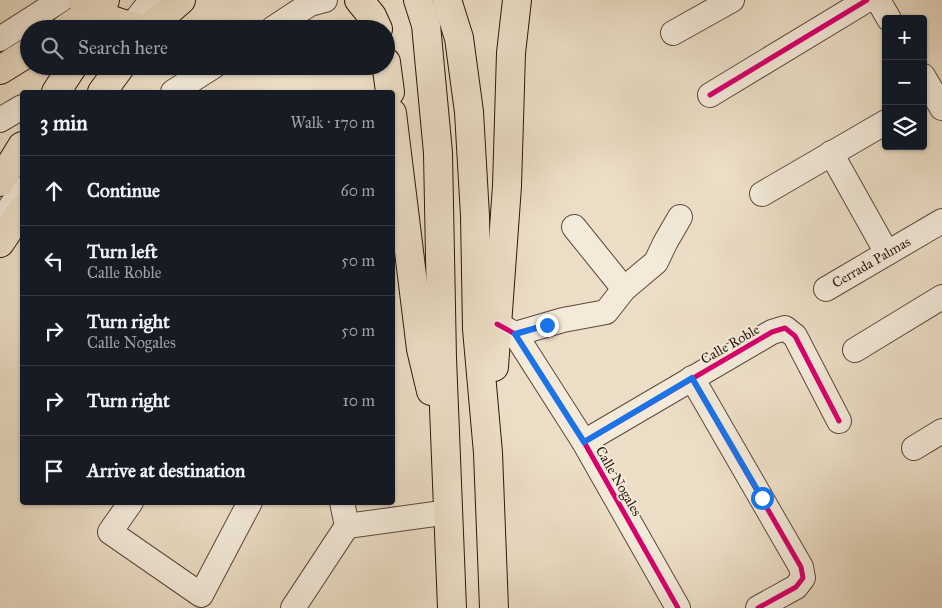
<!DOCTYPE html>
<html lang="en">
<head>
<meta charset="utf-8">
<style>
  body { margin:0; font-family:"IM FELL Great Primer",serif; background:#242831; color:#f1f3f6 }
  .controls { position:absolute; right:15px; top:15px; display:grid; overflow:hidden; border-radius:5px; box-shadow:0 1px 4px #0004 }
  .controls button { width:45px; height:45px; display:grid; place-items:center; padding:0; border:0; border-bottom:1px solid #363941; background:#171b24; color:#f1f3f6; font:25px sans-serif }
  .stop { position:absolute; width:15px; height:15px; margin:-11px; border:4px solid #1a73e8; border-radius:50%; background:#fff }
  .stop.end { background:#1a73e8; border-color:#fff; box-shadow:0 1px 5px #0008 }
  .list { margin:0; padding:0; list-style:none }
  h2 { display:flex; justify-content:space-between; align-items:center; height:65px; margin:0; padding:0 20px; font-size:21px }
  h2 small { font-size:16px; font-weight:400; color:#9ea1a6 }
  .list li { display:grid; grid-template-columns:32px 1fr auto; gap:15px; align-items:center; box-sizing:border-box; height:70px; padding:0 20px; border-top:1px solid #363941 }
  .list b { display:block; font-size:19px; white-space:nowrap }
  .list p { margin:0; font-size:16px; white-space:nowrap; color:#9ea1a6 }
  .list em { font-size:16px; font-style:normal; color:#9ea1a6 }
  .icon { flex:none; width:28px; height:28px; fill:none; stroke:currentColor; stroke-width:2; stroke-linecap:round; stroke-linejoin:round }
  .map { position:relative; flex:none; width:942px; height:608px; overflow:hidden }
  .search { position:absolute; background:#171b24; box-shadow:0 1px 4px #0004; left:20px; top:20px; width:375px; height:55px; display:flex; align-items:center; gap:12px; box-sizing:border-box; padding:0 18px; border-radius:28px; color:#9ea1a6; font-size:19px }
  .panel { position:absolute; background:#171b24; box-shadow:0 1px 4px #0004; left:20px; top:90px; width:375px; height:415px; border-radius:5px }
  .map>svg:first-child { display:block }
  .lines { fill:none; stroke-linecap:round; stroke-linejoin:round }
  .minor-casing { stroke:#5d483a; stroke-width:26 }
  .major-casing { stroke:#2d160c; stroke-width:30 }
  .highway-casing { stroke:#2d160c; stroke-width:30 }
  .minor { stroke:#f3eada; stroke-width:24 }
  .major { stroke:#ecdec6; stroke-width:28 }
  .highway { stroke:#ecdec6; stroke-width:28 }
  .cycleway-casing { stroke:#f3eada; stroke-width:8 }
  .cycleway { stroke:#d6006c; stroke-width:5 }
  .route { stroke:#1a73e8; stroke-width:6 }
  .labels { text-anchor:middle; stroke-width:4; stroke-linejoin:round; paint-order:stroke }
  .street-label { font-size:14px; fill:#2d160c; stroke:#f3eada }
</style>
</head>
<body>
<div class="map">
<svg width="942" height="608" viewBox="0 0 942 608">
  <rect width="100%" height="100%" fill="#ecdec6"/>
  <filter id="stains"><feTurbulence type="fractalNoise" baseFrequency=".004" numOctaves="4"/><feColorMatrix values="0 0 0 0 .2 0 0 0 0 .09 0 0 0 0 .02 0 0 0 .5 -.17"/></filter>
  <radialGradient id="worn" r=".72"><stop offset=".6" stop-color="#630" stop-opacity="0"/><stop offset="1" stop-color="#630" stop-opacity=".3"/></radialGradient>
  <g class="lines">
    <g class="minor-casing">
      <g id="minor">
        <polyline points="878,0 889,19"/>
        <polyline points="129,29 146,7 155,0"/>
        <polyline points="272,29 310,4 325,0"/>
        <polyline points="673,33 732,0"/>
        <polyline points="0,39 61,0"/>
        <polyline points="923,76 942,108"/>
        <polyline points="173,92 214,66"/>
        <polyline points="710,95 867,0"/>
        <polyline points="0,120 22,107"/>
        <polyline points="831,153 887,253"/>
        <polyline points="762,194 886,122"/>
        <polyline points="0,223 22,189"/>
        <polyline points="574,227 624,289"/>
        <polyline points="826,289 942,221"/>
        <polyline points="497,324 515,334 584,442 678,608"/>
        <polyline points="515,334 563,320 606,312 624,289 656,262 665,243 680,217"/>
        <polyline points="855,350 942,297"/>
        <polyline points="692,378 801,567 803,578 796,587 758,608"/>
        <polyline points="584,442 772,332 785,328 795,336 839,421"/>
        <polyline points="914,448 942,431"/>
        <polyline points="131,502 110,532 201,595 250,502"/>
        <polyline points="347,526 449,512"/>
        <polyline points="293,608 347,526 342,502"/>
      </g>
    </g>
    <g class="major-casing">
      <g id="major">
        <path d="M82,0C97,18 123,25 145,29"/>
        <polyline points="65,29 93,10 105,0"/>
        <polyline points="148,29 181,0"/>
        <polyline points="0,70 29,52"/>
        <polyline points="56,92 73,66"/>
        <polyline points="102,92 121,66"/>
        <polyline points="0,182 22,146"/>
        <polyline points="0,243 22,210"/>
      </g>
    </g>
    <g class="highway-casing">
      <g id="highway">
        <polyline points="359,0 372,16 378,29"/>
        <polyline points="418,0 426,25 438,153 442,358 452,608"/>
        <polyline points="447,0 459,38 469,112 475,216 477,329 488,453 494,608"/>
        <polyline points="386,62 390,92"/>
        <polyline points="392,113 421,349 431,391"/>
        <polyline points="494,367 507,186 511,53 517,0"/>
      </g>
    </g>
    <use href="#minor" class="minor"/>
    <use href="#major" class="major"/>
    <use href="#highway" class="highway"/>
    <g class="cycleway-casing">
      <g id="cycleway">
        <polyline points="710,95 867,0"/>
        <polyline points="497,324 515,334 584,442 678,608"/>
        <polyline points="692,378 801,567 803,578 796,587 758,608"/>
        <polyline points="584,442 772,332 785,328 795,336 839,421"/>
      </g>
    </g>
    <use href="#cycleway" class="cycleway"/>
  </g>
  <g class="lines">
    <polyline class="route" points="547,325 515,334 584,442 692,378 762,498"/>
  </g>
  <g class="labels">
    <g class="street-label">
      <text transform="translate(871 262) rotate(-30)" y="5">Cerrada Palmas</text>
      <text transform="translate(730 344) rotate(-30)" y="5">Calle Roble</text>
      <text transform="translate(619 481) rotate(60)" y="5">Calle Nogales</text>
    </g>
  </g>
  <rect width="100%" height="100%" filter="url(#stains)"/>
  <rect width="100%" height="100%" fill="url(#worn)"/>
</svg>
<div class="controls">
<button>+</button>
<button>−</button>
<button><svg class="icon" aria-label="layers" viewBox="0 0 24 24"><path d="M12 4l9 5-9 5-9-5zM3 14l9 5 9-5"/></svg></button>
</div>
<div class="stop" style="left:762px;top:498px"></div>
<div class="stop end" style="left:547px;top:325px"></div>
<div class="search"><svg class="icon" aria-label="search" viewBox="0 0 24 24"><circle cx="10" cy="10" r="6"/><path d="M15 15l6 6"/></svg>Search here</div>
<section class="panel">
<h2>3 min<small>Walk · 170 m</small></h2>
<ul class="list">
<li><svg class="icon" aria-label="ahead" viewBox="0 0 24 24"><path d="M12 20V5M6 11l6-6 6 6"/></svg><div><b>Continue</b></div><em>60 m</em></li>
<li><svg class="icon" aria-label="left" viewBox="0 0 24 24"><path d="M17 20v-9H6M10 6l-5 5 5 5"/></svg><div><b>Turn left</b><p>Calle Roble</p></div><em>50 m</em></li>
<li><svg class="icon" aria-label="right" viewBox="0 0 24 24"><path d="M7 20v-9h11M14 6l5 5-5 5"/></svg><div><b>Turn right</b><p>Calle Nogales</p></div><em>50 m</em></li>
<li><svg class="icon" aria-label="right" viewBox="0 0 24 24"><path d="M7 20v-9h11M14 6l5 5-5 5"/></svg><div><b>Turn right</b></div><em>10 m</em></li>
<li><svg class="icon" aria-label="arrive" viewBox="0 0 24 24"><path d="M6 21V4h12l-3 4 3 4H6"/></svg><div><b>Arrive at destination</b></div></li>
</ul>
</section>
</div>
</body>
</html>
